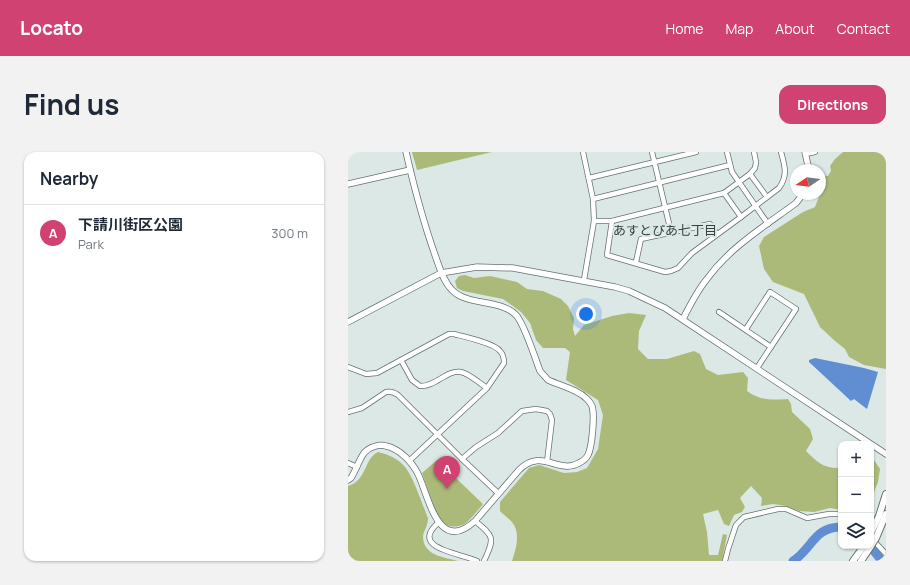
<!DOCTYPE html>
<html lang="en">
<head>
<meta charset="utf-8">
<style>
  body { margin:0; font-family:Manrope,"Noto Sans JP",sans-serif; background:#f2f2f3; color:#1f2937 }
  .controls { position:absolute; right:12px; bottom:12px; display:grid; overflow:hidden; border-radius:8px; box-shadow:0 1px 3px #0004 }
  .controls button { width:36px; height:36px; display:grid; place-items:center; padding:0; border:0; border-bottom:1px solid #e0e1e3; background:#fff; color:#1f2937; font:20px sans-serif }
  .compass { position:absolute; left:442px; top:12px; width:36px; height:36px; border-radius:50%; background:#fff; box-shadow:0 1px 3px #0004; rotate:257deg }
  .you { position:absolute; left:238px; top:162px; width:14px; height:14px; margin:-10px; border:3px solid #fff; border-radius:50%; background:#1a73e8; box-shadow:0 0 0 6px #1a73e833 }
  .badge { display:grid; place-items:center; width:26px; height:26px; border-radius:50%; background:#cf4272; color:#fff; font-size:13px; font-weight:700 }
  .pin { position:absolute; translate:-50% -33px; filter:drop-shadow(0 1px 2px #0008) }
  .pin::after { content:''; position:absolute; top:21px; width:14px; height:12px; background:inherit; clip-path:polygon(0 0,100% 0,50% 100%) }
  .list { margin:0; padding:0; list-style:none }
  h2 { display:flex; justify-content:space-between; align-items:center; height:52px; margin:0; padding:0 16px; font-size:17px }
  h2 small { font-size:13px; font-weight:400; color:#747a83 }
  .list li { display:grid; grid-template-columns:26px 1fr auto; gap:12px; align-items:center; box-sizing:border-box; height:56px; padding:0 16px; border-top:1px solid #e0e1e3 }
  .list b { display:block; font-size:15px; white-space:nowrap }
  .list p { margin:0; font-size:13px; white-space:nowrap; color:#747a83 }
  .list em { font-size:13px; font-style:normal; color:#747a83 }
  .icon { flex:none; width:22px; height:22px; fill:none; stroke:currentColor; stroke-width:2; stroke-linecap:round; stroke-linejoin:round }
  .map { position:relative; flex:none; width:538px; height:409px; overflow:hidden; border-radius:12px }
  header { display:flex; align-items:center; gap:24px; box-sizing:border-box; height:56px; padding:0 20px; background:#cf4272; color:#fff }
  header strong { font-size:19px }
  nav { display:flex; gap:22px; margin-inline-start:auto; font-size:14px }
  .intro { display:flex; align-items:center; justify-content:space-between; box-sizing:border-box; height:96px; padding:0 24px }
  h1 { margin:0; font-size:28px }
  .button { padding:10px 18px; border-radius:12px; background:#cf4272; color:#fff; font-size:14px; font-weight:700 }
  main { display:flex; gap:24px; padding:0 24px }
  aside { flex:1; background:#fff; border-radius:12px; box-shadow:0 1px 3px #0004 }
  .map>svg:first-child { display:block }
  .green { fill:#acba79 }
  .water { fill:#618ed3 }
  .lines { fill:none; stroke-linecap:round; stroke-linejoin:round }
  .river { stroke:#618ed3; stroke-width:9 }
  .minor-casing { stroke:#65716f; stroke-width:6 }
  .tertiary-casing { stroke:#65716f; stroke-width:7 }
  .secondary-casing { stroke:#65716f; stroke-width:8 }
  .minor { stroke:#fff; stroke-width:4.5 }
  .tertiary { stroke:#fff; stroke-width:5.5 }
  .secondary { stroke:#fff; stroke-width:6 }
  .secondary-bridge-casing { stroke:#65716f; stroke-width:8; stroke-linecap:butt }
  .secondary-bridge { stroke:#fff; stroke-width:6 }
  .labels { text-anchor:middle; stroke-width:4; stroke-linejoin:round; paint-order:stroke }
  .neighbourhood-label { font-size:13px; fill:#374241; stroke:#dbe8e6 }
</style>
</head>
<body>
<header>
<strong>Locato</strong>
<nav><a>Home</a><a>Map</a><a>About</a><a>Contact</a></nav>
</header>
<div class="intro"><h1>Find us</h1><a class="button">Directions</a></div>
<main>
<aside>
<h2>Nearby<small></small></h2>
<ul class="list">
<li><span class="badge">A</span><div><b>下請川街区公園</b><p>Park</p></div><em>300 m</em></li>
</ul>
</aside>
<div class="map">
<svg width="538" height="409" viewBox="0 0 538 409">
  <rect width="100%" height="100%" fill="#dbe8e6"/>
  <g class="green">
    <polygon points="64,0 144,0 69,18"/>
    <polygon points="495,0 538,0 538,217 516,213 501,205 497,197 487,189 472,175 456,142 425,130 416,117 411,94 416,85 455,60 467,55 472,42 472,23 480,24 483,19 482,14 487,7"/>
    <path d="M117,123L126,126L142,124L169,130L179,137L195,139L213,147L220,154L226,166L225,177L227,184L236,173L264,164L281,161L298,163L291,179L290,197L300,207H319L346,199L352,202L358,217L370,223L395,220L400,226L399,239C413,249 423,248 440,247L443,252L444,260L462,277L465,287L458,299C469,310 476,317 493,316V358L482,356L466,360L451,359L438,354L425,352L413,354L414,346L403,334L392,346L397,355L394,360L386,363L381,374L376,372L370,358L355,362L359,380L361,403H370L375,382L379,383L374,409H164C168,397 173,381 164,370C160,366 156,363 152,359V350L181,316L191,313L216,321L229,320L239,316L250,297L255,263L250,248L218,228L222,200L217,196H195L188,188L182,171L173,160L155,147L115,139L109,136L107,129L111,124Z"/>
    <path d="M30,300C39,302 51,307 57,315C65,324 75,354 80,366C80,374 76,378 75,384C75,404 96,405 110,409H0V334C3,333 7,331 9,329C19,320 18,306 30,300Z"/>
    <path d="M89,308L135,352C130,358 124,366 118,371C113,375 103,376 97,372C89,366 78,332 74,321Z"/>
    <polygon points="526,308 532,317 530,330 523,348 523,311"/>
  </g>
  <polygon class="water" points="467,206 516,216 530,220 519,257 506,247 503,249 461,210 461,208"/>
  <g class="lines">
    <g class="river">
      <polyline points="522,394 534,409"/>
      <path d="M445,409C464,397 466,375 493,375"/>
    </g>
    <g class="minor-casing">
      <g id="minor">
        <polyline points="235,0 245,47 246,69 236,128"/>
        <polyline points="304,0 323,80"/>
        <polyline points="379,0 384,20 420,72"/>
        <polyline points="457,2 467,0"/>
        <polyline points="402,22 419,45"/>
        <polyline points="241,26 348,0"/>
        <polyline points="245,47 382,13"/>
        <path d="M393,65L431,36C440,24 437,14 433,0"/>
        <polyline points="246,69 264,69 376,41 402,22 407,16 408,10 406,0"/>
        <polyline points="264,69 259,103 317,120 323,119 330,116 344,101 393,65 376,41"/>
        <polyline points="288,110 293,87 362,72 369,82"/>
        <polyline points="371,160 423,195"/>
        <polyline points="398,177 422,140 448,157 409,216"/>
        <path d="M53,208L64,228L72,234C87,235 100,217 113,220C122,222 131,231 139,236"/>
        <path d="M0,215L18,222L29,221L101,182H106C117,185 146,191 152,199C155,202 156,207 156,211L139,236L61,309"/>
        <path d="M0,260L14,256L38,240C43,239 46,240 50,243L114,307L150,341"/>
        <polyline points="114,307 128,295 150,281 174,259 188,257 199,259 202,262 204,268 199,310"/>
        <polyline points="0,311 9,315"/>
        <path d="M127,369C146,384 147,386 136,409"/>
        <path d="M90,371C61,397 113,401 129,409"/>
        <polyline points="523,386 538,402"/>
        <polyline points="377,409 380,397 388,373 396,365 430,357 438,357 459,366 481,362 493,362"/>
        <polyline points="537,409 538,408"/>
      </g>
    </g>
    <g class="tertiary-casing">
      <g id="tertiary">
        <polyline points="457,0 461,18"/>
        <polyline points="0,32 62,18"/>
        <path d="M335,167C342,153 349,139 359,127C382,95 417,74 448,51L455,42"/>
        <polyline points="0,170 93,121 129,115 165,116 267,135 281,139 317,156 538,302"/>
        <path d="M0,328L3,326C8,318 11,308 16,301C21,295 31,292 38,294C52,297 64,310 70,322C81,345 90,403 127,369L171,318C193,295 210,323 231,311C235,309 238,307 240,303C244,295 247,263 244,254C243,252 241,249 239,247C229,237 213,234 200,228L192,219C187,206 176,171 168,163C153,147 119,154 104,138C95,129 91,114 87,103C75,69 66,35 58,0"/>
      </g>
    </g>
    <g class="secondary-casing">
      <g id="secondary">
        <polyline points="523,381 531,364 538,342"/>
        <polyline points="528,386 538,362"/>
        <polyline points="505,409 516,394"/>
        <polyline points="513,409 523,394"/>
      </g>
    </g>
    <use href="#minor" class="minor"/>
    <use href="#tertiary" class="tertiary"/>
    <use href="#secondary" class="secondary"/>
    <g class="secondary-bridge-casing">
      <polyline id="secondary-bridge" points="523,394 528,386"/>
    </g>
    <use href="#secondary-bridge" class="secondary-bridge"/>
  </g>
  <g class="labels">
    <g class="neighbourhood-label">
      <text x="317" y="83">あすとぴあ七丁目</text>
    </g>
  </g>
</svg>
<div class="controls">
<button>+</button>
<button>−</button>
<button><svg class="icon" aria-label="layers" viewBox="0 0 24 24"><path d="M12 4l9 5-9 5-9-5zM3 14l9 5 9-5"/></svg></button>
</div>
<svg class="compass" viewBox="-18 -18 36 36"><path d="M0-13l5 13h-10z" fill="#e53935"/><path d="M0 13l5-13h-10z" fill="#747a83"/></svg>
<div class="you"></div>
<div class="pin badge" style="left:99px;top:337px">A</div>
</div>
</main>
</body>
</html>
